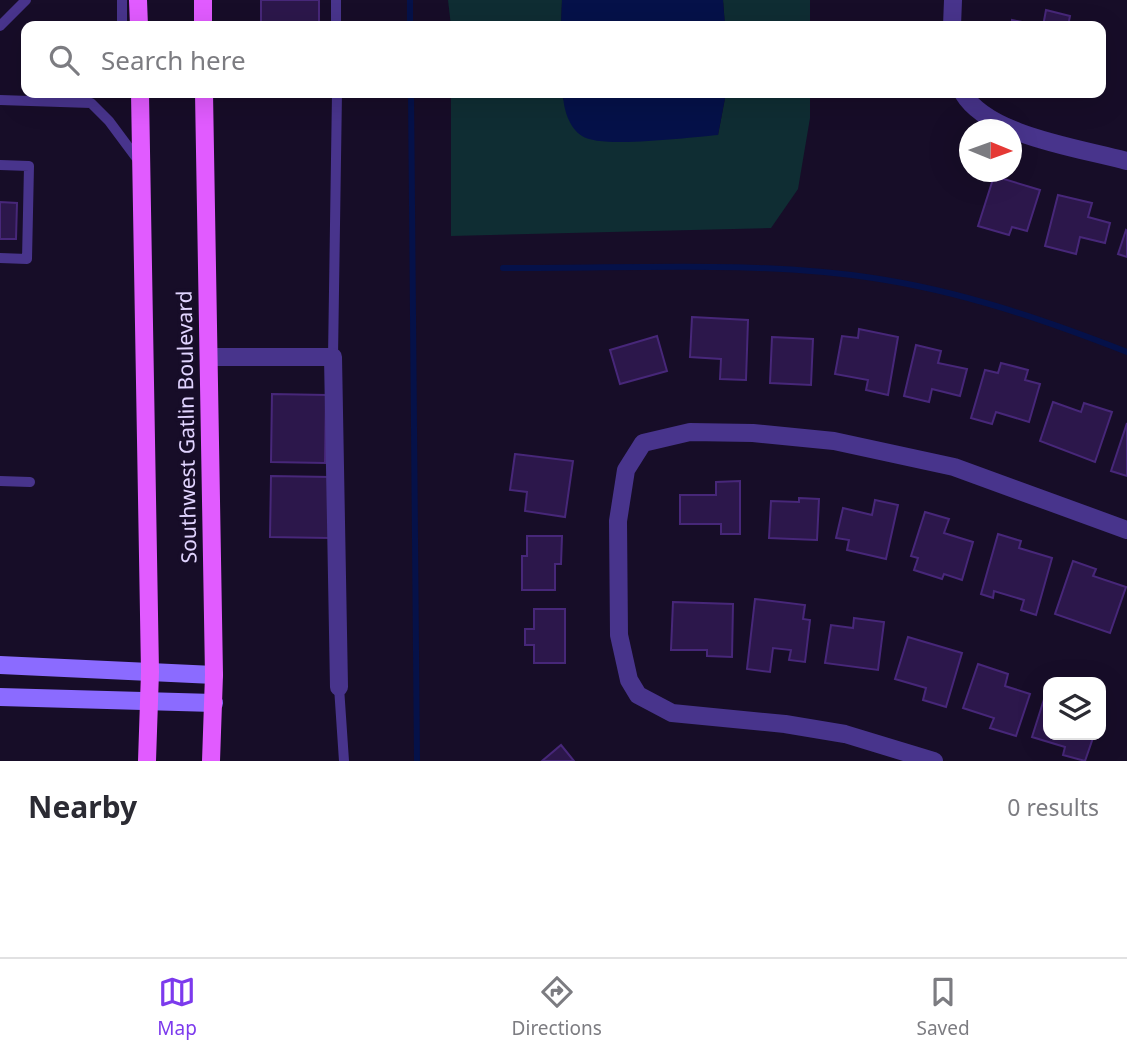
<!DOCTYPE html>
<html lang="en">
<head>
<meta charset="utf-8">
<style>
  body { margin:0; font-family:"Noto Sans",sans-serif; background:#f7f7f7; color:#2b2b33 }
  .controls { position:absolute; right:21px; bottom:21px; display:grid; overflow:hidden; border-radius:14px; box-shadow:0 7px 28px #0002 }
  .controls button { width:63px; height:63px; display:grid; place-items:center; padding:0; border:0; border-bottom:2px solid #e1e1e2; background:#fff; color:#2b2b33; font:35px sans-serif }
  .compass { position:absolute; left:959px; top:119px; width:63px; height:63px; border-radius:50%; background:#fff; box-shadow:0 7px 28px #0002; rotate:91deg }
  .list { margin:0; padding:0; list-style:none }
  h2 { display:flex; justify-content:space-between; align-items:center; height:91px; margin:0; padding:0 28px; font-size:30px }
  h2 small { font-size:23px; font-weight:400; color:#7c7c81 }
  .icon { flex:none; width:38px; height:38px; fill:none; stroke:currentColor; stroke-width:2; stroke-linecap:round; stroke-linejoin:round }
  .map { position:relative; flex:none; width:1127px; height:761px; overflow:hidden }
  .search { position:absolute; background:#fff; box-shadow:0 7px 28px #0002; left:21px; right:21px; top:21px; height:77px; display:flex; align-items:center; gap:18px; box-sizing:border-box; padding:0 24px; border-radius:14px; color:#7c7c81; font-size:26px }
  .sheet { height:196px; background:#fff }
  nav { display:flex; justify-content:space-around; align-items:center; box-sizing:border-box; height:98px; border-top:2px solid #e1e1e2; background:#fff; font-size:19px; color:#7c7c81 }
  nav a { display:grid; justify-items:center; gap:4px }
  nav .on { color:#7c3aed }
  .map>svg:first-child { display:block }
  .green { fill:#0f2d33 }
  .water { fill:#051149 }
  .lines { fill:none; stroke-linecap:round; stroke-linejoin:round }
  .stream { stroke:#051149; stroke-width:6 }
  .building { fill:#2c174b; stroke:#472779; stroke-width:2 }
  .lane { stroke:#48348c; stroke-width:10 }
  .street { stroke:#48348c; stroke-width:18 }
  .secondary { stroke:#8b6bff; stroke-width:18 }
  .primary { stroke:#e15bff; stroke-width:18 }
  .labels { text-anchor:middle; stroke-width:7; stroke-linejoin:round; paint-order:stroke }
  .street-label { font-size:21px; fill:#e1d4ff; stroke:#170d28 }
</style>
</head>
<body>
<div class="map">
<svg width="1127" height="761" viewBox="0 0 1127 761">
  <rect width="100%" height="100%" fill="#170d28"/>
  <g class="green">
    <polygon points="448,0 562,0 561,26 451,26"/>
    <polygon points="723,0 810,0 810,26 725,26"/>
    <polygon points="451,93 563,93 563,100 718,135 726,93 810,93 810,118 798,189 771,228 451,236"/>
  </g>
  <g class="water">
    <polygon points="562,0 723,0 725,26 561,26"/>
    <path d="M563,93H726L718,135C692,137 600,149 582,136C569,128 563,108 563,93Z"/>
  </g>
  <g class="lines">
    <g class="stream">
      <polyline points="410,0 410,26"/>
      <polyline points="411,93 417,761"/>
      <path d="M503,268C625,269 751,260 873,278C961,291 1045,320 1127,352"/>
    </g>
  </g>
  <g class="building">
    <rect x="261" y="0" width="58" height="26"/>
    <polygon points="1046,10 1070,16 1068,26 1043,26"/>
    <polygon points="1012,20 1042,26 1011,26"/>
    <polygon points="994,176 1040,190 1027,231 1012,227 1009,235 978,226"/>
    <polygon points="1058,195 1092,203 1088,217 1110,223 1105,243 1080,237 1076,254 1045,246"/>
    <polygon points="0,202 17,203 16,239 0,239"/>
    <polygon points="1126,230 1127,231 1127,257 1118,254"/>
    <polygon points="692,317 748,320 746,380 720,379 721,359 690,357"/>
    <polygon points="859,329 898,337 888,395 866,390 868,380 835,374 842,336 858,338"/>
    <polygon points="657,336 667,371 620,384 610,350"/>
    <polygon points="772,337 813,339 811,385 770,383"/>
    <polygon points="916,345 941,351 938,363 967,369 960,396 932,389 929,402 904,396"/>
    <polygon points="1001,363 1028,370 1025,380 1040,384 1029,422 996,412 992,424 971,418 985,370 998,373"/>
    <polygon points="272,394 326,395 325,463 271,462"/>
    <polygon points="1053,402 1081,412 1084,403 1112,412 1095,462 1040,441"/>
    <polygon points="1127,423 1127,476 1111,471"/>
    <polygon points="515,454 573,461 565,517 525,511 527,492 510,490"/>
    <polygon points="271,476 330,477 329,538 270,537"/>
    <polygon points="740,481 740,534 721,534 721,524 680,524 680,495 716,495 716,482"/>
    <polygon points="799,498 819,499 817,540 769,538 771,501 799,502"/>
    <polygon points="875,500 898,505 886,559 847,550 849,540 836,538 843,508 872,515"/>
    <polygon points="925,512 949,519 944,533 973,542 962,580 944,574 942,579 914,570 918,558 911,556"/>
    <polygon points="998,534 1021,541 1019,548 1052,558 1036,615 1021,610 1024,600 994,591 993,598 981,594"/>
    <polygon points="527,536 562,536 561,564 555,564 555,590 522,590 522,556 527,556"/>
    <polygon points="1073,561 1096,569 1093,576 1126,587 1110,633 1055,614"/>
    <polygon points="755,599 805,605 803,619 810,620 805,662 789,660 791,650 773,648 770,672 747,669"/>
    <polygon points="673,602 733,604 732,657 707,656 707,650 671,650"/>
    <polygon points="534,609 565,609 565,663 534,663 534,645 525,645 525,629 534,629"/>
    <polygon points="854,618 884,622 878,670 825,663 831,625 853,628"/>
    <polygon points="908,637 962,653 946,707 923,700 926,688 895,679"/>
    <polygon points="978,664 1008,674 1005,686 1030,694 1016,736 990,728 994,718 963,708"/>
    <polygon points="1045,696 1048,697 1048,735 1094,735 1085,761 1063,755 1065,747 1032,737"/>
    <polygon points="561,745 574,761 542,761"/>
  </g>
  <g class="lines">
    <g class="lane">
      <polyline points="336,0 336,26"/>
      <polyline points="0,26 26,0"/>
      <polyline points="122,26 122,0"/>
      <polyline points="0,100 91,103 109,121 138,160"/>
      <polyline points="0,165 29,166 27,259 0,258"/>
      <polyline points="333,357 337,93"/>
      <polyline points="0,481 30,482"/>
      <polyline points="339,687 344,761"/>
    </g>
    <g class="street">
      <polyline points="952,26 953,0"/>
      <path d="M963,93C988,136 1080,148 1127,161"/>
      <polyline points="209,357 333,357 339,687"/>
      <polyline points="934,761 845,734 785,724 672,713 638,695 629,680 619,635 618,521 626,470 643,443 690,432 753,433 834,441 954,467 1127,530"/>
    </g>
    <g class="secondary">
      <polyline points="0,665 214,675"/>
      <polyline points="0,697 214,703"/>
    </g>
    <g class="primary">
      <polyline points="138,0 139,26"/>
      <polyline points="203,0 203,26"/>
      <polyline points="140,93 150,672 147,761"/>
      <polyline points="204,93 214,675 211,761"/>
    </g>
  </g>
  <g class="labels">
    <g class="street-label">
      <text transform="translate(187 427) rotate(-91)" y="7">Southwest Gatlin Boulevard</text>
    </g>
  </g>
</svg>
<div class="controls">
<button><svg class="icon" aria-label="layers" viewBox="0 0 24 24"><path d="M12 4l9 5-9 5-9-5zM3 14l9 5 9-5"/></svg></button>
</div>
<svg class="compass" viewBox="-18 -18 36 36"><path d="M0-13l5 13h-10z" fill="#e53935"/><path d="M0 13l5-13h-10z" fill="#7c7c81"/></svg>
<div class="search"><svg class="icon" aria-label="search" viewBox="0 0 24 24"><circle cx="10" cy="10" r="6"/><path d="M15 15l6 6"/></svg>Search here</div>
</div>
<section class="sheet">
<h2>Nearby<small>0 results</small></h2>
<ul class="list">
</ul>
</section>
<nav>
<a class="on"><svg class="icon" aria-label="map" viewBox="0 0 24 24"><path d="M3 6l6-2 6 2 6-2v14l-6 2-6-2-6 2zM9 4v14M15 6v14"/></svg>Map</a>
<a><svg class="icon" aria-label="directions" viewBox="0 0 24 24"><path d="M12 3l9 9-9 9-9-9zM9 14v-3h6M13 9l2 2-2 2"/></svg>Directions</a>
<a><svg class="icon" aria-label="saved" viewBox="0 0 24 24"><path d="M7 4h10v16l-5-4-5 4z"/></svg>Saved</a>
</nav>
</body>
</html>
